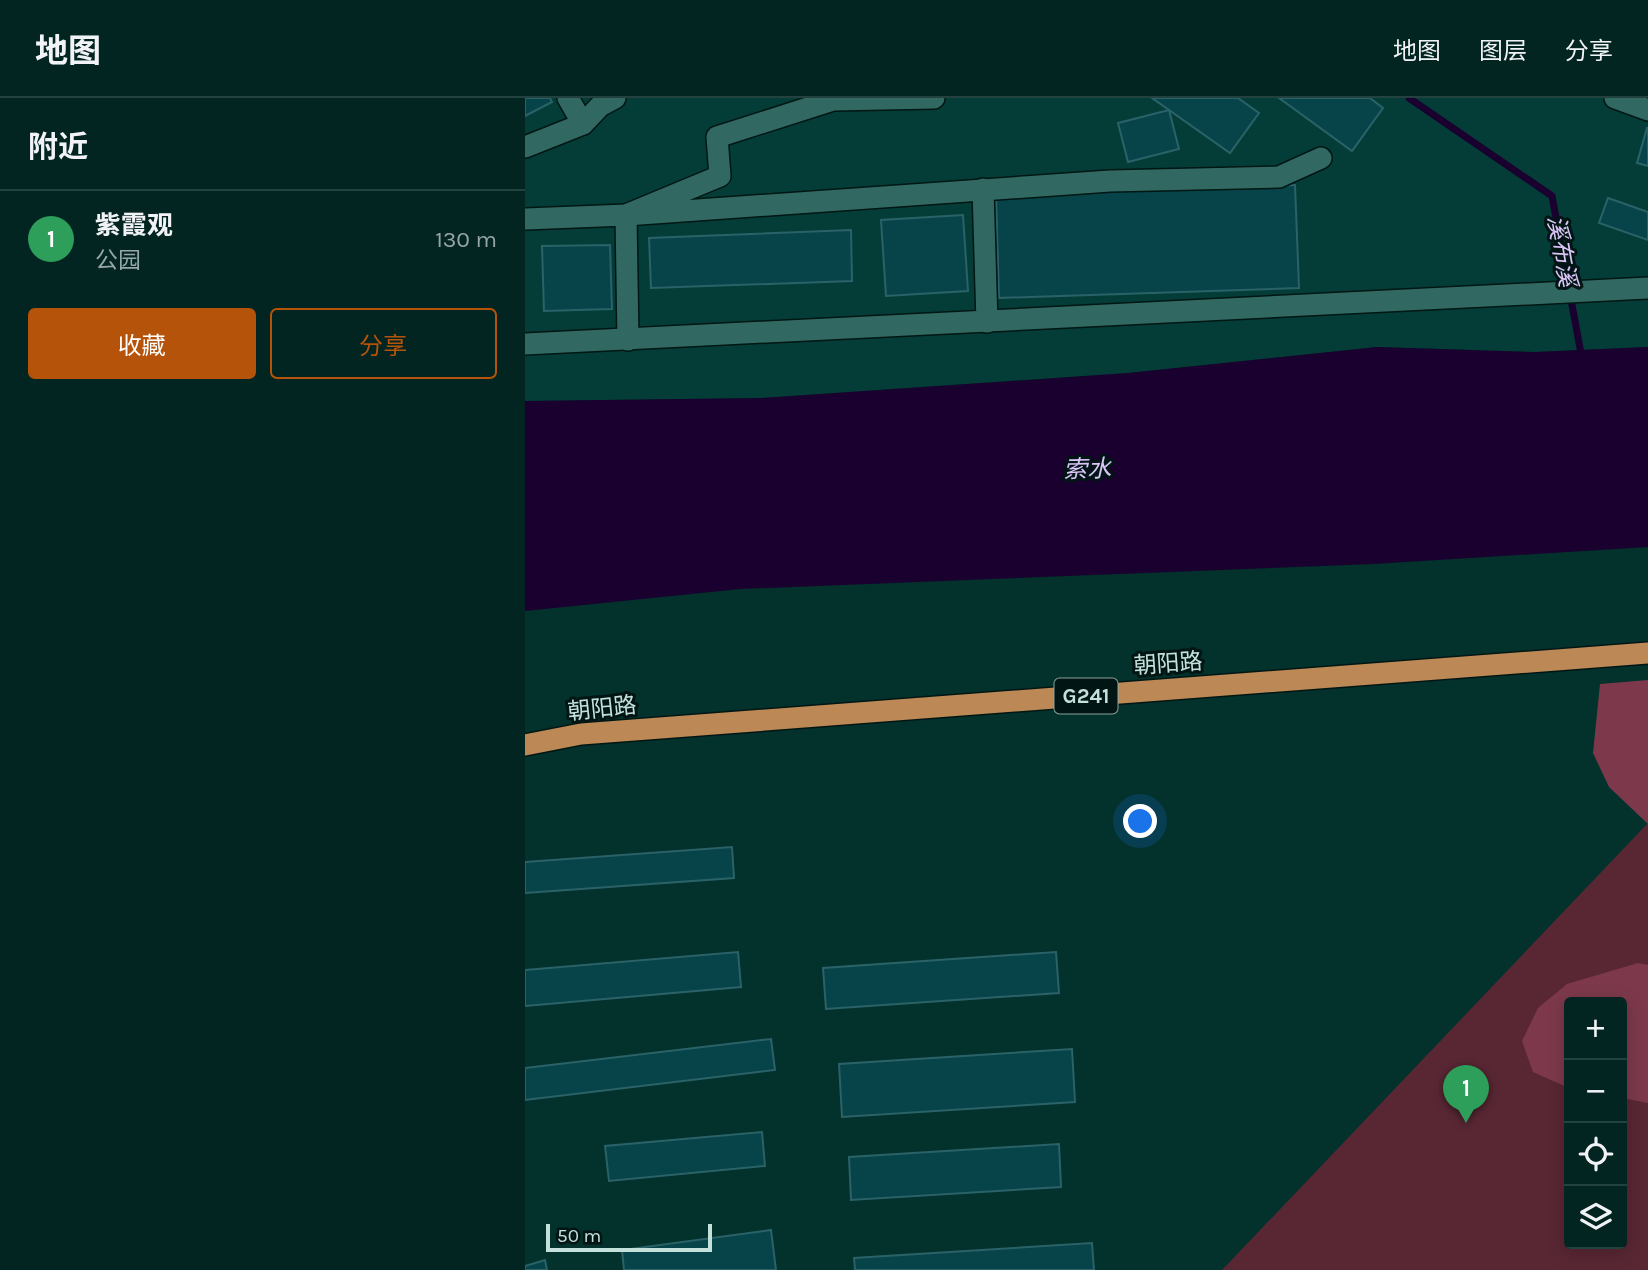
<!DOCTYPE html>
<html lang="zh">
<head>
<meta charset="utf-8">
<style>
  body { margin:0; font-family:Karla,"Noto Sans SC",sans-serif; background:#0c2d2a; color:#f1f3f6 }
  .controls { position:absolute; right:21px; bottom:21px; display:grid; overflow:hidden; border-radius:7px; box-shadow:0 4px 18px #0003 }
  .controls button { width:63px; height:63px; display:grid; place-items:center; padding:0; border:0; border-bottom:2px solid #23423f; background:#022521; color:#f1f3f6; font:35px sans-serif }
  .scale { position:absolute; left:21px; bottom:18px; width:166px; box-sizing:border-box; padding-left:7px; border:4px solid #c4e0db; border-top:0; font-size:19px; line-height:24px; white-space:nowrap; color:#c4e0db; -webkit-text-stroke:5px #011614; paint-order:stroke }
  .you { position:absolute; left:616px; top:724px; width:24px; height:24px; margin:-18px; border:5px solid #fff; border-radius:50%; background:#1a73e8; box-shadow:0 0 0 10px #1a73e833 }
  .badge { display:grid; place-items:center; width:46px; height:46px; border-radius:50%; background:#b45309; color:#fff; font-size:23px; font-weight:700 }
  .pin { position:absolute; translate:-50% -58px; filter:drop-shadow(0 2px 4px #0008) }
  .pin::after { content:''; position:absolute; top:37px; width:24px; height:21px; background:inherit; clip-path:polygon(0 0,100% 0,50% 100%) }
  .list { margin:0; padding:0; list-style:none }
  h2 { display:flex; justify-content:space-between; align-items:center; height:91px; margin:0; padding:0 28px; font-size:30px }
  h2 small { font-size:23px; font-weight:400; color:#96a5a5 }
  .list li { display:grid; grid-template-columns:46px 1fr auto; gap:21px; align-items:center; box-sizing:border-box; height:98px; padding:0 28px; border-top:2px solid #23423f }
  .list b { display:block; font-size:26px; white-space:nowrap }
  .list p { margin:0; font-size:23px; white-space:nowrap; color:#96a5a5 }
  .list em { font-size:23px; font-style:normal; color:#96a5a5 }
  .actions { display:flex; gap:14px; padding:21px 28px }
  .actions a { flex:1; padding:16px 0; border:2px solid #b45309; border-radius:7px; text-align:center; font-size:24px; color:#b45309 }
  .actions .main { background:#b45309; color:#fff }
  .icon { flex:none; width:38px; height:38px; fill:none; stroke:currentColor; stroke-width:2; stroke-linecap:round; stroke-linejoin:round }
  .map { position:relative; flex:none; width:1123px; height:1172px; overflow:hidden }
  header { display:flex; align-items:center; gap:42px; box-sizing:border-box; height:98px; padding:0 35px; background:#022521; border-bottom:2px solid #23423f }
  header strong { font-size:33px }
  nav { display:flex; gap:38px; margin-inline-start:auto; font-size:24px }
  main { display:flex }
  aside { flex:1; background:#022521 }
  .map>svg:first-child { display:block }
  .built { fill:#043d37 }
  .green { fill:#592734; fill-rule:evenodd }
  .forest { fill:#7d394b }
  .water { fill:#19002f }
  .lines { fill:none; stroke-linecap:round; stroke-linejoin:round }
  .stream { stroke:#19002f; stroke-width:7 }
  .building { fill:#07444a; stroke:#2a6268; stroke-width:2 }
  .minor-casing { stroke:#001714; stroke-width:24 }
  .highway-casing { stroke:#001714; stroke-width:24 }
  .minor { stroke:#316861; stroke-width:21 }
  .highway { stroke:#bc8855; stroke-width:21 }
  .labels { text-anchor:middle; stroke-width:6; stroke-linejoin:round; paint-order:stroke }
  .shield { fill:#011614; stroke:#8aa39f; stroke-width:2 }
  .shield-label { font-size:21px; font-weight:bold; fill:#c4e0db }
  .street-label { font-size:23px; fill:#c4e0db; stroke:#011614 }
  .water-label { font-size:24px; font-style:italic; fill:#dbc4f8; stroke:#011614 }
</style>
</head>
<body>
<header>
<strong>地图</strong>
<nav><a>地图</a><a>图层</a><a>分享</a></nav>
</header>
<main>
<aside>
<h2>附近<small></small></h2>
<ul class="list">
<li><span class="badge" style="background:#2e9e5b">1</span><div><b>紫霞观</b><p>公园</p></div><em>130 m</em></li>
</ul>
<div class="actions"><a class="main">收藏</a><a>分享</a></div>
</aside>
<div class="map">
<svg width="1123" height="1172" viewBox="0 0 1123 1172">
  <rect width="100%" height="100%" fill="#03312c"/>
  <polygon class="built" points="0,0 1123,0 1123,249 1010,254 852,249 603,275 237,300 0,303"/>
  <path class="green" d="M1123,725V1172H697ZM1044,904H1097V1146H1044Z"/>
  <g class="forest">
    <polygon points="1123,582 1123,726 1084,689 1068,655 1075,586"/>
    <polygon points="1113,865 1123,867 1123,1005 1097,1000 1097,904 1044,904 1044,990 1008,974 997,943 1013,910 1042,886"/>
  </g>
  <polygon class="water" points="852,249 1010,254 1123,249 1123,449 848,466 215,491 0,513 0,303 237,300 603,275"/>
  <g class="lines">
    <polyline class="stream" points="884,0 1027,98 1057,261"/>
  </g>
  <g class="building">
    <polygon points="0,0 25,0 27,4 0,18"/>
    <polygon points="627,0 713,0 734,15 705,55"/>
    <polygon points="754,0 845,0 858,10 827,53"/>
    <polygon points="644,12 654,51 603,64 593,25"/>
    <polygon points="1122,30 1123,30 1123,68 1112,65"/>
    <polygon points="770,87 774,190 474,200 471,97"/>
    <polygon points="1083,100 1123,114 1123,142 1074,125"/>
    <polygon points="438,117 443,193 361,198 356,122"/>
    <polygon points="326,132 327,183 126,190 124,140"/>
    <polygon points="85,147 87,211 19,213 17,148"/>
    <polygon points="207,749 209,780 0,795 0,764"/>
    <polygon points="213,854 216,889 0,908 0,872"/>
    <polygon points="531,854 534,895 301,911 298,870"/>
    <polygon points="246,941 250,972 0,1002 0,970"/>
    <polygon points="547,951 550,1004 317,1019 314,966"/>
    <polygon points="237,1034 240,1068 84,1083 80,1048"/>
    <polygon points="534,1046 536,1089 326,1102 324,1059"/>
    <polygon points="246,1132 251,1172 99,1172 97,1152"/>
    <polygon points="567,1145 569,1172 330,1172 329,1160"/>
    <polygon points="20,1162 22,1172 0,1172 0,1168"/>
  </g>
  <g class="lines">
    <g class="minor-casing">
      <g id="minor">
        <polyline points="43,0 58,26"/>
        <polyline points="1090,0 1123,12"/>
        <polyline points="0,49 58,26 75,8 90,0"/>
        <polyline points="458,91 462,224"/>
        <polyline points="0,121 101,117 585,83 754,79 796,60"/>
        <polyline points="103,242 101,117 195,78 192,39 308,2 409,0"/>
        <polyline points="0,246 1123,190"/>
      </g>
    </g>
    <g class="highway-casing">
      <polyline id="highway" points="0,647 56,636 1123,555"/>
    </g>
    <use href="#minor" class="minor"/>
    <use href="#highway" class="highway"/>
  </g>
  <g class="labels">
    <rect class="shield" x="529.5" y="580.5" width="63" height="35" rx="5"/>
    <g class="shield-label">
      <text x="561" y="605">G241</text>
    </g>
    <g class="street-label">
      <text transform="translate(643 565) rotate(-4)" y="8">朝阳路</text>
      <text transform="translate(77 610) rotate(-6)" y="8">朝阳路</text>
    </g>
    <g class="water-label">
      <text transform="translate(1037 153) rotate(80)" y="8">溪布溪</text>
      <text transform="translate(562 371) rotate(-1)" y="8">索水</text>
    </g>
  </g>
</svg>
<div class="controls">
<button>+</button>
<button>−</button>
<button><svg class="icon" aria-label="locate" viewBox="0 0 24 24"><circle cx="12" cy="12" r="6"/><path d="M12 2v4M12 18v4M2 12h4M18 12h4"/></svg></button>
<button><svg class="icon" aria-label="layers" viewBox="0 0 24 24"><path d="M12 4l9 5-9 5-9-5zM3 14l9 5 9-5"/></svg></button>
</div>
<div class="scale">50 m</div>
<div class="you"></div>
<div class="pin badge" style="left:941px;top:1025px;background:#2e9e5b">1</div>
</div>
</main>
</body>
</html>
